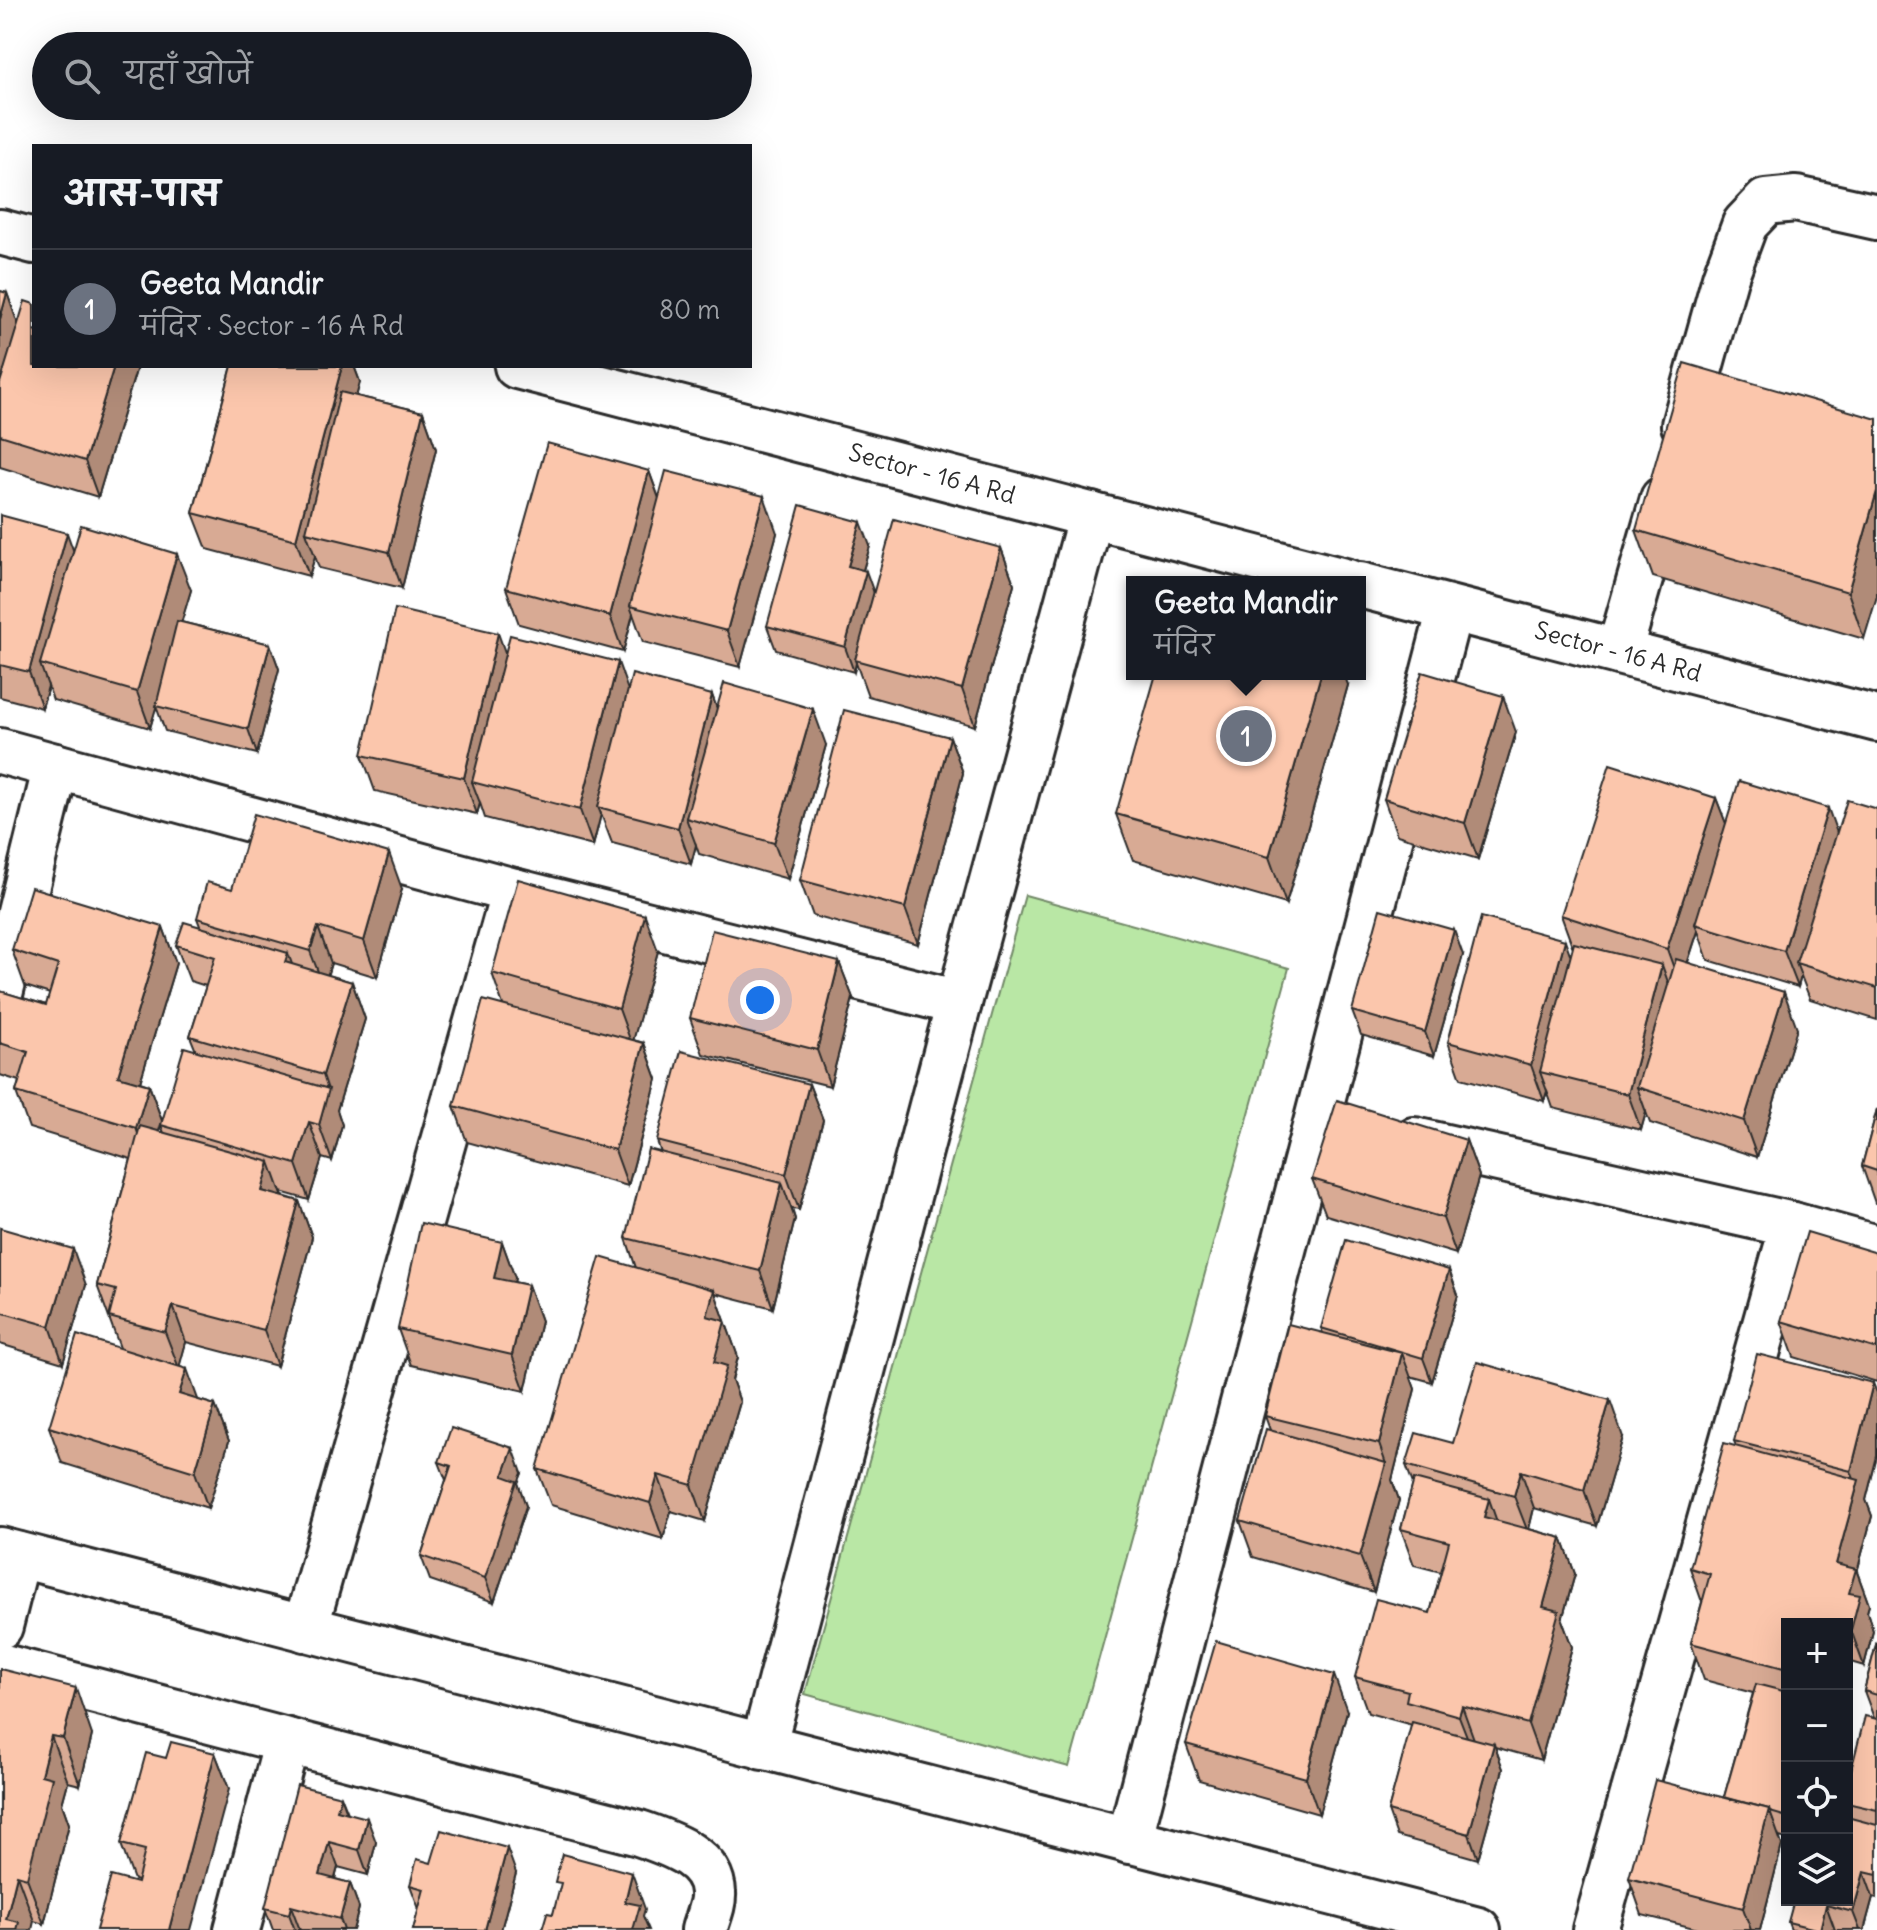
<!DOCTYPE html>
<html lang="hi">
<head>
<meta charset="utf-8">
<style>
  body { margin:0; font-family:Delius,"Playpen Sans Deva",sans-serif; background:#242831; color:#f1f3f6 }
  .controls { position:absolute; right:24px; bottom:24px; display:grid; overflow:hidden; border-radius:0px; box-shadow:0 8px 32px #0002 }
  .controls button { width:72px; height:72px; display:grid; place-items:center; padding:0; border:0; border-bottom:2px solid #363941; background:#171b24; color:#f1f3f6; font:40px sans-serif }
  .you { position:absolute; left:760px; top:1000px; width:28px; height:28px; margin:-20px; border:6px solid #fff; border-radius:50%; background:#1a73e8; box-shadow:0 0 0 12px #1a73e833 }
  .badge { display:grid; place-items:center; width:52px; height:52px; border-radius:50%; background:#b45309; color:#fff; font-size:26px; font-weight:700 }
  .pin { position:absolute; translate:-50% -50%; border:4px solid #fff; box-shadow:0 2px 8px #0006 }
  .popup { position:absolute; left:1126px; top:576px; width:240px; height:104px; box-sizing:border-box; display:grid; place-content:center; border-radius:0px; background:#171b24; filter:drop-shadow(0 2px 6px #0005); font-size:26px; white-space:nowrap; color:#9ea1a6 }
  .popup b { font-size:30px; color:#f1f3f6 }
  .popup::after { content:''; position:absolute; left:50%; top:100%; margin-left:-16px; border:16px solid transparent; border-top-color:#171b24 }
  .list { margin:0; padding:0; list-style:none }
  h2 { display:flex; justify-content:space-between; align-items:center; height:104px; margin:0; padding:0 32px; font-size:34px }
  h2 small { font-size:26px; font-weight:400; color:#9ea1a6 }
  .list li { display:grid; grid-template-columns:52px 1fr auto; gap:24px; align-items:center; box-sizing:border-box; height:120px; padding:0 32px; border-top:2px solid #363941 }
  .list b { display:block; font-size:30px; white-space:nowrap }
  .list p { margin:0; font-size:26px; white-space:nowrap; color:#9ea1a6 }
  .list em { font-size:26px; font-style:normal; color:#9ea1a6 }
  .icon { flex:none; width:44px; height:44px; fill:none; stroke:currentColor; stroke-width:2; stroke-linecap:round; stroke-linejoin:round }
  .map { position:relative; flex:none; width:1877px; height:1930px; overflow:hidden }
  .search { position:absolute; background:#171b24; box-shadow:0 8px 32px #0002; left:32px; top:32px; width:720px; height:88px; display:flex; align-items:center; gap:20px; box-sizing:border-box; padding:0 28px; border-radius:44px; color:#9ea1a6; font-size:30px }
  .panel { position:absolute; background:#171b24; box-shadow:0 8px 32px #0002; left:32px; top:144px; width:720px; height:224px; border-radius:0px }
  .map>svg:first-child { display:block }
  .green { fill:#b9e7a5; stroke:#728968; stroke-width:2 }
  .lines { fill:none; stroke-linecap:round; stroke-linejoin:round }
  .street-casing { stroke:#2b2b2b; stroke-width:50 }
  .street { stroke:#fff; stroke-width:44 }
  .wall { fill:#d8aa94; stroke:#2b2b2b; stroke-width:2 }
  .shaded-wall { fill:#b08b78; stroke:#2b2b2b; stroke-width:2 }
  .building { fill:#fbc6ac; stroke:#2b2b2b; stroke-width:2 }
  .labels { text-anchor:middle; stroke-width:8; stroke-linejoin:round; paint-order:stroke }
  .street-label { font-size:24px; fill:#2b2b2b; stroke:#fff }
</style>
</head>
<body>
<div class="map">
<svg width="1877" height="1930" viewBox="0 0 1877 1930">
  <rect width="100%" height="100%" fill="#fff"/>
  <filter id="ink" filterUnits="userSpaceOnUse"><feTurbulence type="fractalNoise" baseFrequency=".0125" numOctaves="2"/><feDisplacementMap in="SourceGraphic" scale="16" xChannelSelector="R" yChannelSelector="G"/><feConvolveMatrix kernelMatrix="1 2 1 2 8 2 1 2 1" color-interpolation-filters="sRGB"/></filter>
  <g filter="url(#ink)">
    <polygon class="green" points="1025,895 1289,968 1069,1767 805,1694"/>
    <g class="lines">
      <g class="street-casing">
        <g id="street">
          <polyline points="0,232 34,241"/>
          <polyline points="517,366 1348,582"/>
          <polyline points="1684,425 1725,278 1745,224 1766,202 1796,199 1877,217"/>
          <polyline points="1360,585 1877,719"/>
          <polyline points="1619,652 1663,499"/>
          <polyline points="0,751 514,891 959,1003"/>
          <polyline points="0,994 56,766"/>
          <polyline points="1414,1140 1793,1225 1877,1248"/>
          <polyline points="0,1550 1478,1930"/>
          <polyline points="0,1626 18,1555"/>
          <polyline points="305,1629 514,891"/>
          <path d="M0,1666L639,1833C667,1843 712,1856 713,1893C714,1904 707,1919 704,1930"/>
          <polyline points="763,1747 959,1003 1091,515"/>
          <polyline points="1129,1841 1450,609"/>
          <polyline points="237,1930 287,1741"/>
          <polyline points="1595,1930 1793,1225"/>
        </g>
      </g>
      <use href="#street" class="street"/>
    </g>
    <g class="wall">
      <polygon points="0,291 7,293 18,324 137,367 98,497 0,467"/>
      <polygon points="232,366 354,366 360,382 356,396 423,412 436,449 402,588 319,568 315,556 309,576 207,549 193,513"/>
      <polygon points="1877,419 1864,639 1653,577 1636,530"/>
      <polygon points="649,471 659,498 777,533 740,667 643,642 633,614 623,652 519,624 506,588"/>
      <polygon points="0,515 73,552 191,590 181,622 270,644 279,669 257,754 165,731 156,706 150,728 53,700 48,686 42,708 0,697"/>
      <polygon points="870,546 863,570 874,593 1001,548 1014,584 975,726 868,696 856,663 854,672 776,650 767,626"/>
      <polygon points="505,653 628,691 712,695 717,709 826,745 788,879 699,854 696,845 691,864 612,843 601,814 593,846 485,818 480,803 477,814 375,791 362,755"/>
      <polygon points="1348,685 1286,904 1133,860 1116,814"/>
      <polygon points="1516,732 1478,859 1397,835 1384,799"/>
      <polygon points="950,737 963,773 918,944 813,916 800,880"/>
      <polygon points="1716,798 1726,824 1837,832 1877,809 1877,1020 1810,999 1801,976 1798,987 1708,960 1698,931 1688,962 1797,1028 1757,1157 1650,1123 1646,1112 1641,1130 1553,1108 1547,1091 1544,1101 1461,1078 1448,1042 1571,955 1573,948 1561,915"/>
      <polygon points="232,889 402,889 377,977 331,963 327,975 352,982 365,1019 337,1110 342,1125 332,1161 322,1158 309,1200 281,1192 283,1196 299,1201 312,1237 277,1366 186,1342 179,1366 198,1400 215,1405 229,1441 208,1508 62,1463 49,1427 120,1348 97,1285 131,1159 29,1128 16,1092 19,1081 0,1075 0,991 46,1005 50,994 25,986 12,950 163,927 176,963 140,1082 149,1085 162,1121 159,1132 164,1133 161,1125 196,1051 190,1036 206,986 190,981 176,945 200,926 197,918"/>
      <polygon points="658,951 633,1040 644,1043 657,1079 628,1186 467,1142 454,1106 503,1005 492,973"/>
      <polygon points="1463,955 1434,1056 1361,1035 1352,1011"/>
      <polygon points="839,962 853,998 830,1086 703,1054 690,1018"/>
      <polygon points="809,1084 823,1120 799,1210 792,1209 795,1219 773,1308 715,1293 738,1357 732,1380 740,1402 705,1521 671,1511 663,1539 551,1505 537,1469 636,1268 626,1238 661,1153 657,1141"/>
      <polygon points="1877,1109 1877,1203 1875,1203 1862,1166"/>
      <polygon points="1466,1140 1479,1176 1456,1254 1326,1215 1312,1179"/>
      <polygon points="0,1228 86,1285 63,1363 0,1344"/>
      <polygon points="502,1242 515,1278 514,1282 528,1285 541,1321 525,1391 411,1365 398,1329"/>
      <polygon points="1877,1253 1877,1382 1794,1357 1781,1321"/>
      <polygon points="1449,1270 1458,1295 1432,1382 1410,1376 1415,1389 1392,1480 1399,1500 1374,1592 1253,1557 1240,1521 1270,1430 1265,1416 1323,1333 1321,1328"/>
      <polygon points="1877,1393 1877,1456 1866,1500 1872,1516 1857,1572 1869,1605 1867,1612 1873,1631 1864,1666 1847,1661 1847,1624 1787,1624 1787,1839 1779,1837 1782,1845 1760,1930 1702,1930 1642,1915 1629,1878 1724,1797 1753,1693 1704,1680 1691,1643 1702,1602 1690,1568 1736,1446 1734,1441"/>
      <polygon points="1623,1437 1597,1526 1534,1508 1529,1529 1562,1538 1575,1574 1562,1620 1572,1647 1541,1760 1495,1747 1503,1769 1478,1859 1397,1836 1388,1811 1412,1725 1368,1713 1355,1677 1430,1613 1441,1572 1414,1565 1401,1529 1413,1484 1406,1465 1453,1443"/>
      <polygon points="439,1462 522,1473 518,1483 526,1506 494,1602 430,1580 421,1556 446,1480"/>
      <polygon points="1877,1641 1877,1898 1873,1897 1864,1930 1791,1930 1788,1922 1849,1817 1847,1812 1847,1786 1874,1718 1864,1691"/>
      <polygon points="0,1669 92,1735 80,1785 68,1782 62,1804 69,1824 44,1924 34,1921 0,1930"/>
      <polygon points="1347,1711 1319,1814 1199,1780 1186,1744"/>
      <polygon points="215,1753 229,1789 137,1881 134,1880 121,1844 166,1758"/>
      <polygon points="341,1796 348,1813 376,1842 368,1875 338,1867 335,1879 350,1883 359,1908 353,1930 273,1930 265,1908"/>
      <polygon points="431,1863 516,1873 501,1930 413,1930 419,1909 410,1885"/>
    </g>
    <g class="shaded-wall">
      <polygon points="7,293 20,330 0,403 0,319"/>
      <polygon points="114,366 137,367 98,497 85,461"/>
      <polygon points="342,366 354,366 360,382 320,535 306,532 315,556 309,576 296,540"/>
      <polygon points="423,412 436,449 402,588 389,552"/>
      <polygon points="649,471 662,507 630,606 633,614 623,652 610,616"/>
      <polygon points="1877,491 1877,596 1864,639 1848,592"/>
      <polygon points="764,496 777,533 740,667 727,631"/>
      <polygon points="861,522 870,546 857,590 848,566"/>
      <polygon points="67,533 80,569 40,664 48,686 42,708 29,672"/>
      <polygon points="1001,548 1014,584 975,726 962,689"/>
      <polygon points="177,554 191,590 150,728 137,692"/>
      <polygon points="866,571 875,596 855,660 856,663 854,672 845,647"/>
      <polygon points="498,633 511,669 472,782 480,803 477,814 464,778"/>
      <polygon points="270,644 279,669 257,754 248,729"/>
      <polygon points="618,662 631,699 598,807 601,814 593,846 580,810"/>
      <polygon points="1321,674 1344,674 1348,685 1286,904 1269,857"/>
      <polygon points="712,695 725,731 686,818 696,845 691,864 678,828"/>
      <polygon points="1503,696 1516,732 1478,859 1465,823"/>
      <polygon points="813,709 826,745 788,879 774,843"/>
      <polygon points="950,737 963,773 918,944 905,908"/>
      <polygon points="1716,798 1730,834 1695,924 1698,931 1680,985 1667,949"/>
      <polygon points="1828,808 1841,844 1796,963 1801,976 1798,987 1784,951"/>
      <polygon points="389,853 402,889 377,977 364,941"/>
      <polygon points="645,915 658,951 632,1045 619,1009"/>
      <polygon points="163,927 176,963 131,1112 118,1076"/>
      <polygon points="318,927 331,963 324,987 310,951"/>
      <polygon points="1454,930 1463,955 1434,1056 1425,1032"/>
      <polygon points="1565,940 1578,976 1540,1072 1547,1091 1544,1101 1531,1065"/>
      <polygon points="288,953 301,989 285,962"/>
      <polygon points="839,962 853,998 830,1086 817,1050"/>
      <polygon points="1662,965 1675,1002 1637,1087 1646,1112 1641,1130 1628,1094"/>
      <polygon points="352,982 365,1019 337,1110 342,1125 332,1161 319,1125 328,1090 323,1075"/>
      <polygon points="1784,992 1797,1028 1757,1157 1744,1121"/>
      <polygon points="644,1043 657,1079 628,1186 615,1150"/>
      <polygon points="809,1084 823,1120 799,1210 786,1174"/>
      <polygon points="149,1085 162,1121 149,1164 136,1128"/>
      <polygon points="309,1122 322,1158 309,1200 296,1164"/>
      <polygon points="1466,1140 1479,1176 1456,1254 1443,1218"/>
      <polygon points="270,1162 283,1198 262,1191"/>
      <polygon points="782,1183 795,1219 773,1308 760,1271"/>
      <polygon points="299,1201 312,1237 277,1366 264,1330"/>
      <polygon points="502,1242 515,1278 507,1314 494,1278"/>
      <polygon points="73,1249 86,1285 63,1363 50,1326"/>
      <polygon points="1449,1270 1458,1295 1432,1382 1423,1358"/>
      <polygon points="528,1285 541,1321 525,1391 512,1355"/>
      <polygon points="714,1290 738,1357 732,1380 740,1402 705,1521 692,1485 707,1316"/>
      <polygon points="173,1306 186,1342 179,1368 165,1332"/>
      <polygon points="1402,1353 1415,1389 1392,1480 1399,1500 1374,1592 1360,1556 1386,1464 1379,1444"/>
      <polygon points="187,1369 200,1405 179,1394"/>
      <polygon points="1873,1383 1877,1393 1877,1456 1866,1500 1872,1516 1857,1572 1869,1605 1867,1612 1873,1631 1864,1666 1851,1630 1836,1564 1857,1487 1851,1471"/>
      <polygon points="1610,1400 1623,1437 1597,1526 1584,1490"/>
      <polygon points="215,1405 229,1441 208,1508 195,1472"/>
      <polygon points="513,1448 522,1473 518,1483 526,1506 494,1602 485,1578 503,1476"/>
      <polygon points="1521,1471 1534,1508 1528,1532 1514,1496"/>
      <polygon points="658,1475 671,1511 663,1539 650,1503"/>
      <polygon points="1489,1499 1502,1536 1484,1517"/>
      <polygon points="1562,1538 1575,1574 1562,1620 1572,1647 1541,1760 1528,1724 1543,1607"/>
      <polygon points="1334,1675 1347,1711 1319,1814 1306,1778"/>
      <polygon points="76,1688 92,1735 80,1785 63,1738"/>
      <polygon points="1462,1706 1475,1742 1473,1752 1459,1716"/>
      <polygon points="51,1736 68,1782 62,1804 69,1824 44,1924 27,1878 41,1775"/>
      <polygon points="1494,1744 1503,1769 1478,1859 1469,1834"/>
      <polygon points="215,1753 229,1789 191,1930 169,1930"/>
      <polygon points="341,1796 350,1821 337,1810"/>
      <polygon points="1769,1809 1782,1845 1760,1930 1751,1930 1743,1908"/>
      <polygon points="367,1818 376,1842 368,1875 359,1850"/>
      <polygon points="329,1842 338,1867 329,1900 320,1875"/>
      <polygon points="507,1848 516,1873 501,1930 485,1930"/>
      <polygon points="1864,1872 1873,1897 1864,1930 1860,1930 1853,1912"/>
      <polygon points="632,1873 645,1909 643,1916 649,1930 633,1930 625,1902"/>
      <polygon points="17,1875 34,1921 32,1930 11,1930 6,1919"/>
      <polygon points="350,1883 359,1908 353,1930 344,1930 340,1919"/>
      <polygon points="1826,1905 1835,1930 1820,1930"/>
      <polygon points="291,1906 300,1930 295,1930 289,1914"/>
    </g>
    <g class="building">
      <polygon points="0,291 7,293 0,319"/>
      <polygon points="25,301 34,304 34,366 114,366 85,461 0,435 0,383"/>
      <polygon points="1684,363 1877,419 1877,491 1848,592 1636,530"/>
      <polygon points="232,366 342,366 296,540 193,513"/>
      <polygon points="340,392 423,412 389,552 306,532"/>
      <polygon points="547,443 649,471 610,616 506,588"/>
      <polygon points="666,471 764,496 727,631 630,606"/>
      <polygon points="800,505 861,522 848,566 866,571 845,647 767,626"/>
      <polygon points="0,515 67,533 29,672 0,665"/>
      <polygon points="894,519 1001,548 962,689 855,660"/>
      <polygon points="81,525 177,554 137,692 40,664"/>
      <polygon points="395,609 498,633 464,778 362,755"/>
      <polygon points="177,621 270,644 248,729 156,706"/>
      <polygon points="510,635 618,662 580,810 472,782"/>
      <polygon points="1422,672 1503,696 1465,823 1384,799"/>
      <polygon points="632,674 712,695 678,828 598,807"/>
      <polygon points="1156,674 1321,674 1269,857 1116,814"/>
      <polygon points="724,683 813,709 774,843 686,818"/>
      <polygon points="844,710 950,737 905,908 800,880"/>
      <polygon points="1610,764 1716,798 1667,949 1561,915"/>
      <polygon points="1739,781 1828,808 1784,951 1695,924"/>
      <polygon points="1847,800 1877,809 1877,988 1796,963"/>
      <polygon points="254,814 389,853 364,941 318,927 310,951 197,918 207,882 232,889"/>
      <polygon points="518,879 645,915 619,1009 492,973"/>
      <polygon points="31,887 163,927 118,1076 149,1085 136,1128 16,1092 28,1052 0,1043 0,991 46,1005 58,965 12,950"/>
      <polygon points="1380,909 1454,930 1425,1032 1352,1011"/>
      <polygon points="1481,917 1565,940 1531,1065 1448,1042"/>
      <polygon points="184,922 288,953 285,962 352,982 323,1075 190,1036 215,957 176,945"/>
      <polygon points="712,930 839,962 817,1050 690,1018"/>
      <polygon points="1574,943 1662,965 1628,1094 1540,1072"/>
      <polygon points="1676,959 1784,992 1744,1121 1637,1087"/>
      <polygon points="483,1000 644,1043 615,1150 454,1106"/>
      <polygon points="184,1047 329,1089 319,1125 309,1122 296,1164 161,1125"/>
      <polygon points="681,1051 809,1084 786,1174 657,1141"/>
      <polygon points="1337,1100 1466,1140 1443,1218 1312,1179"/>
      <polygon points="1877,1109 1877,1171 1862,1166"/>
      <polygon points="140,1126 270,1162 262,1191 299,1201 264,1330 173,1306 165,1332 109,1317 116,1290 97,1285"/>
      <polygon points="648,1149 782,1183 760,1271 626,1238"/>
      <polygon points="421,1223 502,1242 494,1278 528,1285 512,1355 398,1329"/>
      <polygon points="0,1228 73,1249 50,1326 0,1312"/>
      <polygon points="1807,1232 1877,1253 1877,1349 1781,1321"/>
      <polygon points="1346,1240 1449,1270 1423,1358 1321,1328"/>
      <polygon points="600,1257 714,1290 707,1316 725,1321 714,1362 727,1366 692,1485 658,1475 650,1503 537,1469"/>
      <polygon points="1288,1324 1402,1353 1379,1444 1265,1416"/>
      <polygon points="77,1335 187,1369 179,1394 215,1405 195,1472 49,1427"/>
      <polygon points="1757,1354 1873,1383 1851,1471 1734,1441"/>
      <polygon points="1477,1362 1610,1400 1584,1490 1521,1471 1514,1496 1406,1465 1416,1433 1453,1443"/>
      <polygon points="451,1428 513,1448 503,1476 517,1481 485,1578 421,1556 451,1466 439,1462"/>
      <polygon points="1266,1429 1386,1463 1360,1556 1240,1521"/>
      <polygon points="1724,1443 1859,1480 1836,1564 1856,1569 1849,1593 1860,1595 1851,1630 1847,1628 1847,1624 1830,1624 1820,1621 1820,1624 1787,1624 1787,1669 1691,1643 1710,1574 1690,1568"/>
      <polygon points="1414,1479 1489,1499 1484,1517 1562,1538 1543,1607 1559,1611 1528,1724 1462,1706 1459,1716 1406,1701 1408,1691 1355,1677 1376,1599 1430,1613 1449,1542 1401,1529"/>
      <polygon points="1216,1641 1334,1675 1306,1778 1186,1744"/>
      <polygon points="1877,1641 1877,1695 1864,1691"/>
      <polygon points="0,1669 76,1688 63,1738 51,1736 41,1775 52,1778 27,1878 17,1875 6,1919 19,1922 17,1930 0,1930"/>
      <polygon points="1756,1684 1787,1692 1787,1817 1770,1812 1769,1809 1724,1797"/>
      <polygon points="1865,1716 1877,1719 1877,1810 1847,1803 1847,1786"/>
      <polygon points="1412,1722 1494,1744 1469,1834 1388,1811"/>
      <polygon points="171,1742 215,1753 169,1930 96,1930 111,1876 137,1883 145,1850 121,1844 146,1753 166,1758"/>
      <polygon points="1655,1780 1769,1809 1743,1908 1629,1878"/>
      <polygon points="297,1785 341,1796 337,1810 367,1818 359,1850 329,1842 320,1875 350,1883 340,1919 291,1906 289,1914 265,1908"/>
      <polygon points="1847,1817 1877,1825 1877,1875 1864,1872 1853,1912 1826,1905 1820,1930 1788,1922 1794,1900 1847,1900"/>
      <polygon points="441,1830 507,1848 485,1930 413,1930 424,1889 410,1885 417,1859 431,1863"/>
      <polygon points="562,1854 632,1873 625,1902 640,1905 633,1930 542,1930 547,1913 553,1914 561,1883 555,1882"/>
    </g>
  </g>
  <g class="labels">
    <g class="street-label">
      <text transform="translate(932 474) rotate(15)" y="8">Sector - 16 A Rd</text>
      <text transform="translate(1618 652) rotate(15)" y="8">Sector - 16 A Rd</text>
    </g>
  </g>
</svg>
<div class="controls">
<button>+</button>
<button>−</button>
<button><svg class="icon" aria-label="locate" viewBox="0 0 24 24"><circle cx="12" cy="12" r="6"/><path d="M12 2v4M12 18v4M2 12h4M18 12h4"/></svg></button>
<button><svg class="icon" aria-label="layers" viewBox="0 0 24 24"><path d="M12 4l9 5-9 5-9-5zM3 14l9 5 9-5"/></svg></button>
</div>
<div class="you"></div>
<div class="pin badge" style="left:1246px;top:736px;background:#6b7280">1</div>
<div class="popup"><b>Geeta Mandir</b>मंदिर</div>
<div class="search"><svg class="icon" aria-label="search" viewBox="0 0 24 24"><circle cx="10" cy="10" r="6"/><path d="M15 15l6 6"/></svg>यहाँ खोजें</div>
<section class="panel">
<h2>आस-पास<small></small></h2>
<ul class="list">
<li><span class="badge" style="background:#6b7280">1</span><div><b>Geeta Mandir</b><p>मंदिर · Sector - 16 A Rd</p></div><em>80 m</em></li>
</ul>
</section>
</div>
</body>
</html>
